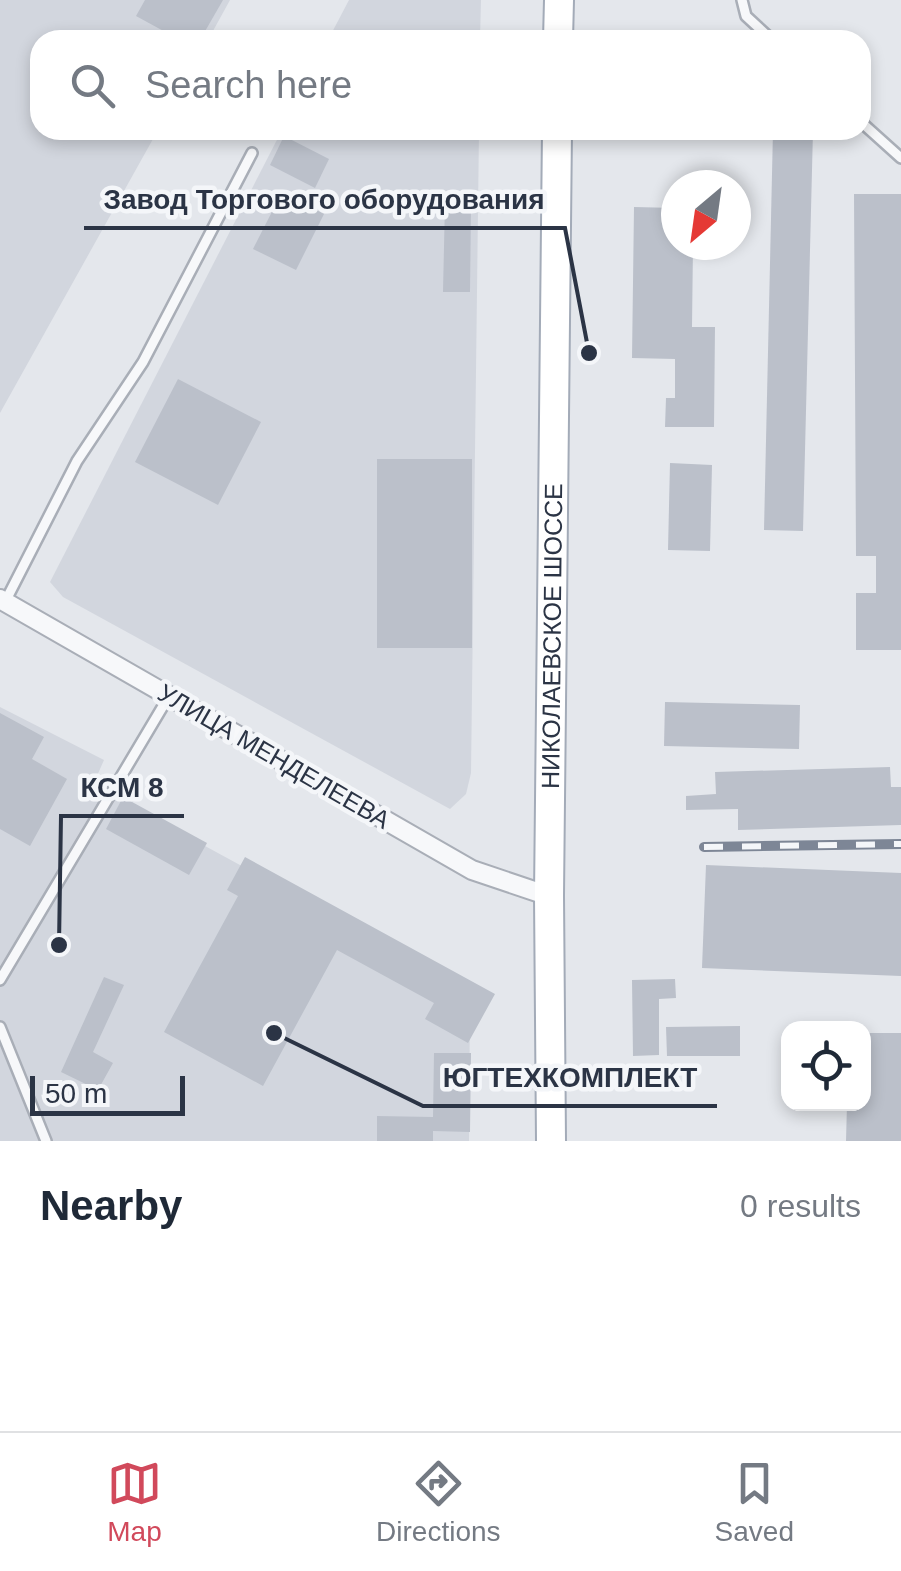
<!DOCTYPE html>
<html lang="en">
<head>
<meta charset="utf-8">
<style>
  body { margin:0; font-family:Arial,sans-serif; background:#f6f6f7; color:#1f2937 }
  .controls { position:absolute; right:30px; bottom:30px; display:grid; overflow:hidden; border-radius:20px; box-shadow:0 5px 15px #0003 }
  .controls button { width:90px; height:90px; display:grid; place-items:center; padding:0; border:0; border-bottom:2px solid #e0e1e3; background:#fff; color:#1f2937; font:50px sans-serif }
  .compass { position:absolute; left:661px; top:170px; width:90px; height:90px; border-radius:50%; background:#fff; box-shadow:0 5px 15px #0003; rotate:209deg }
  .scale { position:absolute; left:30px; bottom:25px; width:155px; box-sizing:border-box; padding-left:10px; border:5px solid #2b3445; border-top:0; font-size:28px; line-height:35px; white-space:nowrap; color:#2b3445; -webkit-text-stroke:8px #f4f6f9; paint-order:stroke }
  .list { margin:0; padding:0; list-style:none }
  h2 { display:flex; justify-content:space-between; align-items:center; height:130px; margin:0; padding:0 40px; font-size:42px }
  h2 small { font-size:32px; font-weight:400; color:#747a83 }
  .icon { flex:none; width:55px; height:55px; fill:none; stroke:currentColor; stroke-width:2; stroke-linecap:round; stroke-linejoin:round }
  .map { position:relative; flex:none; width:901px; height:1141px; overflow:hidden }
  .search { position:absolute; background:#fff; box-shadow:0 5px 15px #0003; left:30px; right:30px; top:30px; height:110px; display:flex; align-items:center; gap:25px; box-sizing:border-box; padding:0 35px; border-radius:30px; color:#747a83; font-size:38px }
  .sheet { height:290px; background:#fff }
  nav { display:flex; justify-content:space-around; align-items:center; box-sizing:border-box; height:140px; border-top:2px solid #e0e1e3; background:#fff; font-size:28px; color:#747a83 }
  nav a { display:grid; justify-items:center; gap:5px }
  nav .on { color:#d1495b }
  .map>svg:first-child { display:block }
  .built { fill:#d2d6de }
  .building { fill:#bbc0ca }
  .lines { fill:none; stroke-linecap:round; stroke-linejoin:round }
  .service-casing { stroke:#a9aeb7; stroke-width:14 }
  .minor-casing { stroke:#a9aeb7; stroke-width:22 }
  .primary-casing { stroke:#a3abb8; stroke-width:32 }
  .service { stroke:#f7f8fa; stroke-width:9 }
  .minor { stroke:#f7f8fa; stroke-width:18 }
  .primary { stroke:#fff; stroke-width:28 }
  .rail-casing { stroke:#7d8696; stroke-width:10 }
  .rail { stroke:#f4f6f9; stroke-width:6; stroke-dasharray:19; stroke-linecap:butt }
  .labels { text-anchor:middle; stroke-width:9; stroke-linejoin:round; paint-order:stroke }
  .street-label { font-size:25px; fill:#2b3445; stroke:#f4f6f9 }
  .leader { fill:none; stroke:#2b3445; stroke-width:4 }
  .callout-dot { fill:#2b3445; stroke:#f4f6f9; stroke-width:4 }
  .callout-label { font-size:28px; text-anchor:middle; font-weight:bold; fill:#2b3445; stroke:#f4f6f9; stroke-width:9; stroke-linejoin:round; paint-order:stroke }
</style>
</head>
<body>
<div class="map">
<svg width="901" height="1141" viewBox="0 0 901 1141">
  <rect width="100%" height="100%" fill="#e4e7ec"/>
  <g class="built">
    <polygon points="0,0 230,0 208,40 40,40 40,130 158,130 0,413"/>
    <polygon points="349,0 481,0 480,40 328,40"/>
    <polygon points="282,130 479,130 471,773 466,794 450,809 63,597 50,582"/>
    <polygon points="0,707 104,760 93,785 470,990 469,1141 0,1141"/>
  </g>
  <g class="building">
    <polygon points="145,0 223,0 200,40 180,40 136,16"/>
    <polygon points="773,130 813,130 803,531 764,530"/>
    <polygon points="284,136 329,159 315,188 270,165"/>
    <polygon points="282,192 324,214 296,270 253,249"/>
    <polygon points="854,194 901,194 901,650 856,650 856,593 876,593 876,556 856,556"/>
    <polygon points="445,203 471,204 470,292 443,292"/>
    <polygon points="634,207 676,208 676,245 693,245 692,327 715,327 714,427 665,427 666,398 675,398 675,359 632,358"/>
    <polygon points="178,379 261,422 218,505 135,462"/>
    <rect x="377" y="459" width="95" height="189"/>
    <polygon points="670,463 712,465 710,551 668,550"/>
    <polygon points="665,702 800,705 799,749 664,746"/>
    <polygon points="0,713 44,737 32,759 67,779 30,846 0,829"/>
    <polygon points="890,767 891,787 901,787 901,825 738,830 738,809 686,810 686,796 716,794 715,772"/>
    <polygon points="123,797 207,843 189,875 106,829"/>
    <polygon points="245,857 495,994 468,1043 425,1019 434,1003 337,950 263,1086 164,1032 238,896 227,890"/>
    <polygon points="706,865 901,873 901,976 702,968"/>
    <polygon points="104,977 124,985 93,1052 113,1063 98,1090 61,1072"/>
    <polygon points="675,979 676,998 659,999 659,1055 633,1056 632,980"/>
    <polygon points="740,1026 740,1056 667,1056 666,1027"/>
    <polygon points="864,1033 901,1033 901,1141 846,1141 847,1104 864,1104"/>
    <polygon points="434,1053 471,1053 470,1132 433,1131 433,1141 377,1141 377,1116 433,1117"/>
  </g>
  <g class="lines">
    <g class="service-casing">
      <g id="service">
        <polyline points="742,0 746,16 772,40"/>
        <polyline points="861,122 901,158"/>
        <polyline points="5,602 77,461 143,362 252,153"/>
        <polyline points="0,980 169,696"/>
        <polyline points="0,1027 46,1141"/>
      </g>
    </g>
    <g class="minor-casing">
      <polyline id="minor" points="0,599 472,870 549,896"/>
    </g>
    <g class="primary-casing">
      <g id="primary">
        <polyline points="558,40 559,0"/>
        <path id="s1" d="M551,1141L549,896L557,130"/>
      </g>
    </g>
    <use href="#service" class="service"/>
    <use href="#minor" class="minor"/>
    <use href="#primary" class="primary"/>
    <g class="rail-casing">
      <polyline id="rail" points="704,847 901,844"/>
    </g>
    <use href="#rail" class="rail"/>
  </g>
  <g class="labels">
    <g class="street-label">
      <text dy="9" stroke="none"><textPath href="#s1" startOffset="505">НИКОЛАЕВСКОЕ ШОССЕ</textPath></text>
      <text transform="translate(274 756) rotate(30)" y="9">УЛИЦА МЕНДЕЛЕЕВА</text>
    </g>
  </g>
  <path class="leader" d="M589 353L565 228H84M59 945L61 816H184M274 1033L423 1106H717"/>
  <g class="callout-dot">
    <circle cx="589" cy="353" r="10"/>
    <circle cx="59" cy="945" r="10"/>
    <circle cx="274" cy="1033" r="10"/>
  </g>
  <g class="callout-label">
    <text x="324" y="209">Завод Торгового оборудования</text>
    <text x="122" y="797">КСМ 8</text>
    <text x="570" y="1087">ЮГТЕХКОМПЛЕКТ</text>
  </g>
</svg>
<div class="controls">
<button><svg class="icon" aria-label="locate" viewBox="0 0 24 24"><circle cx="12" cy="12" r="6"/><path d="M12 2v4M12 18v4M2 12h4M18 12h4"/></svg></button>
</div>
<svg class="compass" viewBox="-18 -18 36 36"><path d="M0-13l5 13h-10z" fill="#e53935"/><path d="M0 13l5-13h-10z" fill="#747a83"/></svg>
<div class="scale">50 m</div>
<div class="search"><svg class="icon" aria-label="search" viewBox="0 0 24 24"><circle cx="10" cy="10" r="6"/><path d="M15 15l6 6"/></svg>Search here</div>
</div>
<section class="sheet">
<h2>Nearby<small>0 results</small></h2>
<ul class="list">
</ul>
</section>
<nav>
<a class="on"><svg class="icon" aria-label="map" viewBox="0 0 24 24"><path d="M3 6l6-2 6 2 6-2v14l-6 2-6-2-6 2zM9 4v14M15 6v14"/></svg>Map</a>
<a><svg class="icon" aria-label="directions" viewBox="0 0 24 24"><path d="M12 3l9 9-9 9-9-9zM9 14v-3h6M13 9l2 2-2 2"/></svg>Directions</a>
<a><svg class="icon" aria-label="saved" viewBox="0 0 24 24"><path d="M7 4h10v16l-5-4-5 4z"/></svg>Saved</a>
</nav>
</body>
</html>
